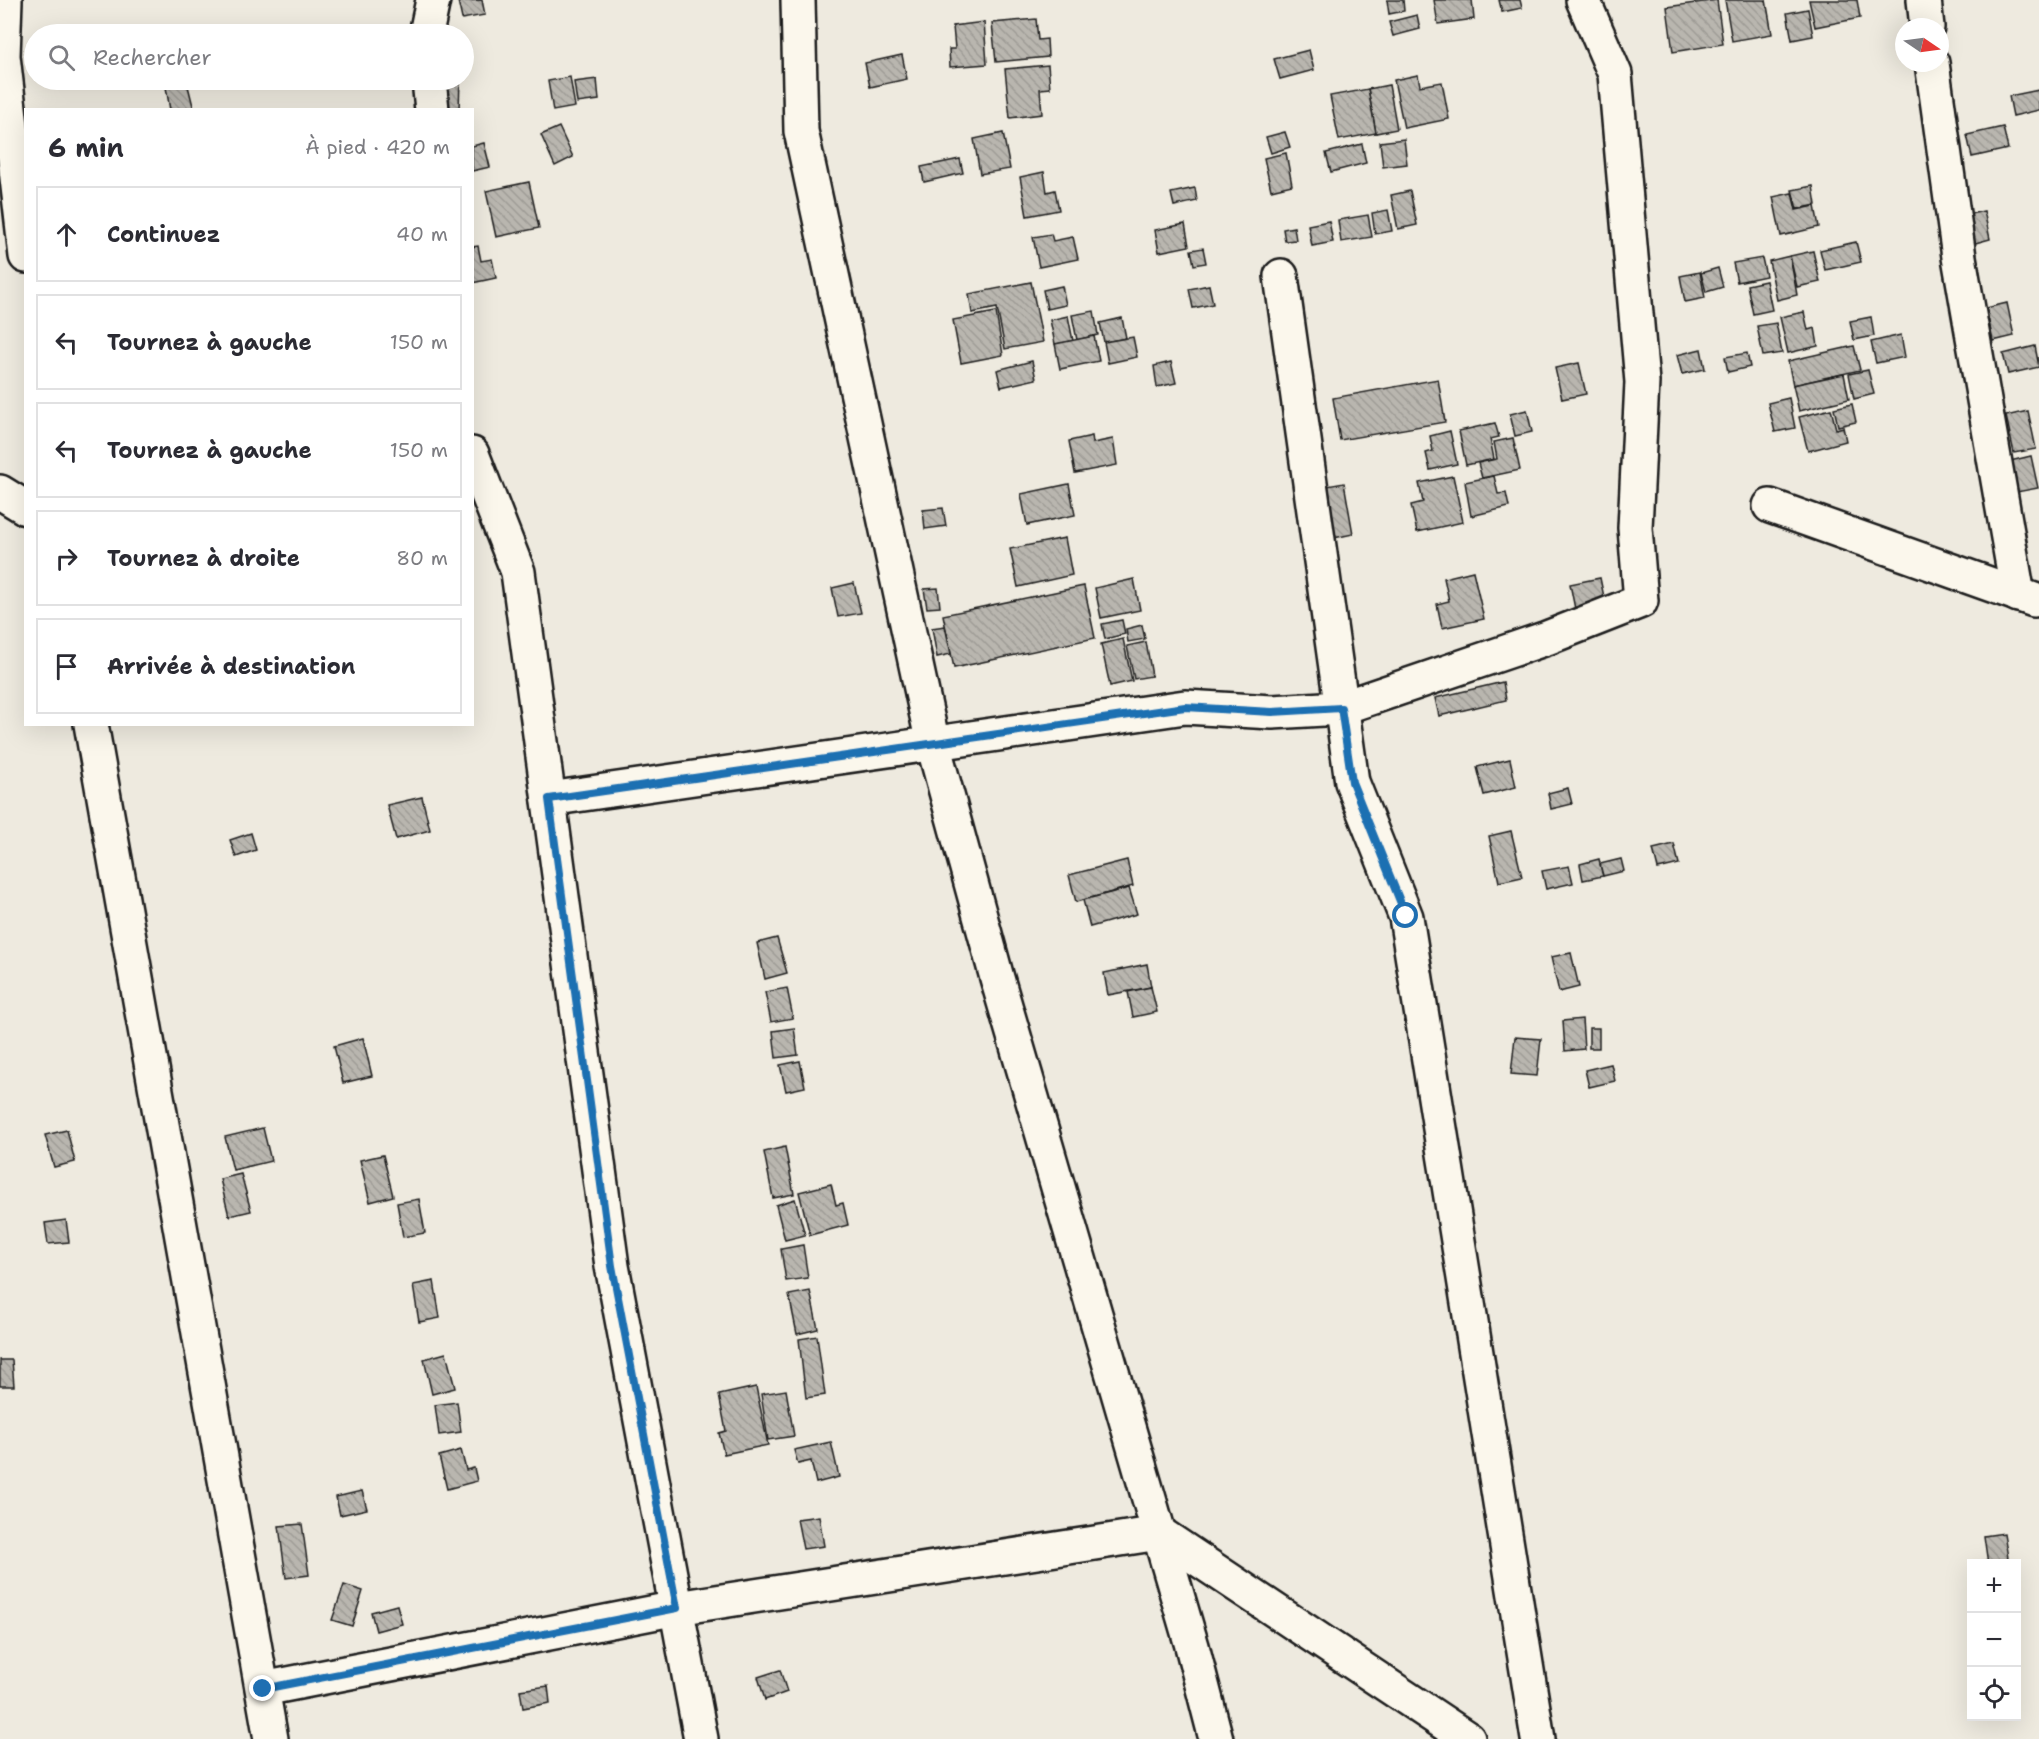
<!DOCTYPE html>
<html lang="fr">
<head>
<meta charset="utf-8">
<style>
  body { margin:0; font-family:"Shantell Sans",sans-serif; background:#f2f2f3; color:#2b2b33 }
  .controls { position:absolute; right:18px; bottom:18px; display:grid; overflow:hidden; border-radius:0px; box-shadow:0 6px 24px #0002 }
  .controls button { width:54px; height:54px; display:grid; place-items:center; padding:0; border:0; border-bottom:2px solid #e1e1e2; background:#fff; color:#2b2b33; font:30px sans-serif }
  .compass { position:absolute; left:1895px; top:18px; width:54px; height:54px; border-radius:50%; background:#fff; box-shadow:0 6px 24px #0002; rotate:103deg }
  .stop { position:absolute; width:18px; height:18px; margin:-14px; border:4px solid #1f6fb2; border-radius:50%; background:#fff }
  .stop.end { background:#1f6fb2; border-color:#fff; box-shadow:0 2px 6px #0008 }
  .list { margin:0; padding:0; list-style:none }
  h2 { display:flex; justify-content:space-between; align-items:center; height:78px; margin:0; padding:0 24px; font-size:26px }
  h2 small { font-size:20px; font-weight:400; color:#7c7c81 }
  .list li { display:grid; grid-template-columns:39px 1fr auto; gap:18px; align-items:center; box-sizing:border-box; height:96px; margin:0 12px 12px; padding:0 12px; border:2px solid #e1e1e2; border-radius:0px }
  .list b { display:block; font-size:22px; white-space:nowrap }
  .list em { font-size:20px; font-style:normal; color:#7c7c81 }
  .icon { flex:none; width:33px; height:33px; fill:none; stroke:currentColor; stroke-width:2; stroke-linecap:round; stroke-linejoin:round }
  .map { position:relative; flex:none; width:2039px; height:1739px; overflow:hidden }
  .search { position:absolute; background:#fff; box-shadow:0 6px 24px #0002; left:24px; top:24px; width:450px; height:66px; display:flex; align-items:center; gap:15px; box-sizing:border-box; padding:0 21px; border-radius:33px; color:#7c7c81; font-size:22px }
  .panel { position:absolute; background:#fff; box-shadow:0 6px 24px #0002; left:24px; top:108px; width:450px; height:618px; border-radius:0px }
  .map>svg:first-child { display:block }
  .building { fill:url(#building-back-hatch); stroke:#1c1c1c; stroke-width:1.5 }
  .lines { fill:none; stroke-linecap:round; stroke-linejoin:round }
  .minor-casing { stroke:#1c1c1c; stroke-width:38 }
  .minor { stroke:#fbf7ec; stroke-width:33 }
  .route { stroke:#1f6fb2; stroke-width:8 }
</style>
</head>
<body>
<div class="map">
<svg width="2039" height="1739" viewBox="0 0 2039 1739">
  <defs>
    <pattern id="building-back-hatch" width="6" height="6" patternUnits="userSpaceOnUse" patternTransform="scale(1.5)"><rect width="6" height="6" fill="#b9b6af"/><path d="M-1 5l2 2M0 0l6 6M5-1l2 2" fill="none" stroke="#9e9c96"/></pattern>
  </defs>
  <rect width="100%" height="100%" fill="#eeeadf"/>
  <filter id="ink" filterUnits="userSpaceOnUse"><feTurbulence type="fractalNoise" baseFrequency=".0167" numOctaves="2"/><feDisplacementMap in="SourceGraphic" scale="12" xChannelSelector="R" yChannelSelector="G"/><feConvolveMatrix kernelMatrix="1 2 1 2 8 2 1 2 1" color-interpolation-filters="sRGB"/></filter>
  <g filter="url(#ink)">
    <g class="building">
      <polygon points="482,0 485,15 462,19 458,1"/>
      <polygon points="1387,0 1403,0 1404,11 1389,14"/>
      <polygon points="1434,0 1472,0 1474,19 1438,24"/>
      <polygon points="1499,0 1520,0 1522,8 1502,12"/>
      <polygon points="1717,0 1723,44 1673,52 1667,7"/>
      <polygon points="1725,0 1766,0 1772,34 1732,41"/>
      <polygon points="1809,0 1857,0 1860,18 1815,27"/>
      <polygon points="1808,9 1813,36 1792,40 1787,13"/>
      <polygon points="1417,15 1420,29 1393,36 1389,22"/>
      <polygon points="1036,19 1038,40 1047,39 1048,57 996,62 992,23"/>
      <polygon points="984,22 987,64 950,67 949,49 955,49 953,26"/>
      <polygon points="1309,50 1314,70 1280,79 1274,59"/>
      <polygon points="902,55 907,79 870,87 865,63"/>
      <polygon points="1048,65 1050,88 1040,89 1042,114 1010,118 1005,69"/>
      <polygon points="1418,75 1420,86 1442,82 1449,119 1404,128 1394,80"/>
      <polygon points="570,77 575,107 553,111 548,81"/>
      <polygon points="597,79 599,100 577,103 574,82"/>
      <polygon points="438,80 460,80 459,110 437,109"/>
      <polygon points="187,82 194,110 170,110 166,87"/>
      <polygon points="1389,85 1397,129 1376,133 1368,89"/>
      <polygon points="1368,89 1376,133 1339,140 1330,96"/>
      <polygon points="2039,90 2039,110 2013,116 2009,96"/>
      <polygon points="559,127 573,157 555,166 541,135"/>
      <polygon points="2003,127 2008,149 1972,157 1967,135"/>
      <polygon points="1285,132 1290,147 1271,153 1266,137"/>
      <polygon points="1003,133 1010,169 980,174 974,139"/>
      <polygon points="1404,139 1407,164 1383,167 1380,142"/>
      <polygon points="484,143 490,167 472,171 472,146"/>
      <polygon points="1362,144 1366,163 1331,172 1326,153"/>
      <polygon points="1286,153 1292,185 1271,190 1264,158"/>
      <polygon points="960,159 963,173 924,182 921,167"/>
      <polygon points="1044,172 1047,192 1055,190 1059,210 1027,216 1020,177"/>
      <polygon points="529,182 539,228 496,237 486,191"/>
      <polygon points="1813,186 1816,205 1797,209 1792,190"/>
      <polygon points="1195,188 1197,201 1174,206 1171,193"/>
      <polygon points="1410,191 1417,225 1398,229 1391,195"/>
      <polygon points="1792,193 1796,210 1815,206 1819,227 1781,236 1773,197"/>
      <polygon points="1388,210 1392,231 1375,234 1372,213"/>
      <polygon points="1984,211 1990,239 1968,245 1961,216"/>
      <polygon points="1368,215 1372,237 1341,242 1338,220"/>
      <polygon points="1329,221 1333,242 1312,246 1308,225"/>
      <polygon points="1185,224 1189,246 1159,252 1155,230"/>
      <polygon points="1294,227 1296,240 1285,241 1283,229"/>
      <polygon points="1051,234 1053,241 1073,237 1078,259 1039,267 1033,237"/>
      <polygon points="1856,242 1861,262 1825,270 1820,250"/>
      <polygon points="478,246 481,261 492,259 496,278 472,283 472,247"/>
      <polygon points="1203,248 1206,263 1194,265 1191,250"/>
      <polygon points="1813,251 1820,282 1797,287 1790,256"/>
      <polygon points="1790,256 1797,295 1777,300 1769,261"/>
      <polygon points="1762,258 1766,276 1737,282 1733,263"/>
      <polygon points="1718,268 1723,287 1706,292 1701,273"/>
      <polygon points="1700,272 1705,298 1685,302 1680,276"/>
      <polygon points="1766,281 1772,310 1753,314 1747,285"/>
      <polygon points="1031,282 1043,342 1005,349 997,308 972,313 969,294"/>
      <polygon points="1209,285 1213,304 1193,308 1189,289"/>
      <polygon points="1062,286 1066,305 1047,309 1043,290"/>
      <polygon points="2007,303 2014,336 1993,341 1986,308"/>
      <polygon points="1094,311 1098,335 1077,340 1072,315"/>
      <polygon points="996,312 1003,355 961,363 953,320"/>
      <polygon points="1804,312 1808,330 1815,328 1818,346 1788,353 1780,317"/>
      <polygon points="1068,316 1073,341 1055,344 1050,320"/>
      <polygon points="1871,317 1874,336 1854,340 1850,321"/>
      <polygon points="1122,318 1126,338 1104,342 1100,323"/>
      <polygon points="1776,323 1782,353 1763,356 1757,326"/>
      <polygon points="1901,335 1905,357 1876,363 1871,342"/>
      <polygon points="1094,336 1099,361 1060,369 1055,344"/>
      <polygon points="1133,337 1137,357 1108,363 1104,342"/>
      <polygon points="1854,346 1860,370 1793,385 1788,361"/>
      <polygon points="2035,346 2039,367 2008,374 2003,354"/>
      <polygon points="1701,349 1705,369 1682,374 1677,355"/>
      <polygon points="1747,353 1750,367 1728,372 1725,357"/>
      <polygon points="1032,361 1036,379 1001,387 997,370"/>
      <polygon points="1171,362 1176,383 1157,387 1154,366"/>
      <polygon points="1579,363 1586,394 1562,399 1555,368"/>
      <polygon points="1868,370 1874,394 1854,399 1849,374"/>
      <polygon points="1844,374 1849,399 1799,411 1793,385"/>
      <polygon points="1438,379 1445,422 1340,440 1333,398"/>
      <polygon points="1789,398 1795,428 1775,432 1768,403"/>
      <polygon points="1852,404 1856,422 1838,426 1834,408"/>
      <polygon points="1831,409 1836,429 1843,427 1846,441 1808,451 1799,417"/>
      <polygon points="1527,410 1532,432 1515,436 1510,414"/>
      <polygon points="2028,411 2036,449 2014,453 2006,416"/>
      <polygon points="1495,423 1499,437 1490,439 1494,459 1466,465 1459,431"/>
      <polygon points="1450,431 1457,464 1430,470 1426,453 1433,451 1430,436"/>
      <polygon points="1092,436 1093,443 1113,439 1117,465 1075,473 1069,441"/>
      <polygon points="1513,438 1520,470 1482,478 1478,463 1497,459 1494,442"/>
      <polygon points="2031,456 2038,488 2017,492 2010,461"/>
      <polygon points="1453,476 1463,522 1417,532 1411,505 1423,502 1419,483"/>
      <polygon points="1494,476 1498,494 1506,493 1509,507 1471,516 1465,482"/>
      <polygon points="1344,483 1353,534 1329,539 1321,487"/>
      <polygon points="1069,484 1075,515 1027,525 1021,494"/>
      <polygon points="943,508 946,526 925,529 923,510"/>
      <polygon points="1065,538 1072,575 1018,587 1010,549"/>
      <polygon points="1473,571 1484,619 1442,628 1437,604 1449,601 1444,578"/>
      <polygon points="1600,578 1605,602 1575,609 1570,584"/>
      <polygon points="1134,579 1140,610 1101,618 1095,588"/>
      <polygon points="854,583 861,613 838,617 832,588"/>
      <polygon points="1084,586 1095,638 954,668 943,615"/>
      <polygon points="938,588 940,607 927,608 924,589"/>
      <polygon points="1122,620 1125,634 1105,639 1102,624"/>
      <polygon points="1142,625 1145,639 1128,642 1126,629"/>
      <polygon points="945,626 951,654 937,657 932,628"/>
      <polygon points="1123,639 1132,681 1110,686 1101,644"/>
      <polygon points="1146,642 1152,676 1134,679 1127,646"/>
      <polygon points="1503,682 1506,700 1439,716 1435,698"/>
      <polygon points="1510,759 1516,787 1484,795 1477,767"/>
      <polygon points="1568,788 1572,804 1551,809 1548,793"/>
      <polygon points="422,797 430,830 396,839 387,805"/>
      <polygon points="1511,831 1522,877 1499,882 1489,836"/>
      <polygon points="251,833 256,850 236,857 230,840"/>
      <polygon points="1674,844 1679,864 1658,869 1653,849"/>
      <polygon points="1599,859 1603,876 1583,880 1580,864"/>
      <polygon points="1621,859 1624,871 1603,876 1600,864"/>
      <polygon points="1127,860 1133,886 1076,902 1069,875"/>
      <polygon points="1569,866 1573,883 1546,889 1542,871"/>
      <polygon points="1129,888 1137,914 1090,927 1083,900"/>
      <polygon points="777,938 787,973 765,979 757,943"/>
      <polygon points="1571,953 1579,987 1559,992 1551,957"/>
      <polygon points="1147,964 1151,987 1108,995 1104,973"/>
      <polygon points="1151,987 1157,1012 1133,1017 1128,992"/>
      <polygon points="787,988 793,1018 771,1022 765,992"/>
      <polygon points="1582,1019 1584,1049 1565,1051 1563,1021"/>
      <polygon points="794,1028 798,1055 776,1058 773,1031"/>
      <rect x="1589" y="1028" width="10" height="20"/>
      <polygon points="1515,1037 1541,1039 1537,1076 1511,1074"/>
      <polygon points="363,1038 372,1076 343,1083 334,1046"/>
      <polygon points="800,1061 805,1087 786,1091 780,1065"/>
      <polygon points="1611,1064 1615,1081 1589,1087 1585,1070"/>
      <polygon points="263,1128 271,1161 233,1170 225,1137"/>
      <polygon points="67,1130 75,1162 54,1167 45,1135"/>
      <polygon points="785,1147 794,1194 773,1198 764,1152"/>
      <polygon points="383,1155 393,1196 370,1202 360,1160"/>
      <polygon points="241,1174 251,1211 229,1216 220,1179"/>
      <polygon points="831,1184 836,1205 843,1203 848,1225 810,1235 799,1192"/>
      <polygon points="419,1199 425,1233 403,1237 397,1203"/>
      <polygon points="795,1199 805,1235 785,1240 776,1205"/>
      <polygon points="66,1220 69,1242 48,1244 45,1223"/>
      <polygon points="803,1245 808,1278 786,1281 781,1249"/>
      <polygon points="434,1281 440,1318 419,1322 413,1285"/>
      <polygon points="810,1291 818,1329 797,1334 789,1295"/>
      <polygon points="817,1336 825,1395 806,1398 799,1339"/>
      <polygon points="446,1353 455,1388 432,1394 424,1359"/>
      <polygon points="0,1360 12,1360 14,1386 0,1386"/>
      <polygon points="756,1387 768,1445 724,1454 719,1433 726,1431 719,1395"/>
      <polygon points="786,1390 794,1436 768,1440 761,1394"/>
      <polygon points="457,1402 461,1432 439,1435 435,1405"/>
      <polygon points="831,1442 839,1477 816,1483 811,1461 798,1464 794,1450"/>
      <polygon points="461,1450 466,1470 474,1468 477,1481 447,1489 439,1456"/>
      <polygon points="362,1491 367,1509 340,1515 336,1497"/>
      <polygon points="819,1516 824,1546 803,1549 797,1519"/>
      <polygon points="302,1524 309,1575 286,1578 279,1526"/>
      <polygon points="2004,1533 2009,1564 1988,1564 1984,1536"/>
      <polygon points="344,1585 363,1591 352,1626 332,1620"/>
      <polygon points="397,1605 402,1624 376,1631 371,1612"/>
      <polygon points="780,1670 787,1692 765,1700 758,1677"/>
      <polygon points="548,1686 550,1703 523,1708 520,1690"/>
    </g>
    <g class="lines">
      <g class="minor-casing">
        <g id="minor">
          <polyline points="5,0 3,56 26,256"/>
          <polyline points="798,0 801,131 933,744 997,978 1192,1646 1216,1739"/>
          <polyline points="1924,0 1927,27"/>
          <polyline points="426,34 433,0"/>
          <polyline points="1932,63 1959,257 2018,595"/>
          <polyline points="429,80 432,110"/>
          <polyline points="1281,276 1352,782 1406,917 1538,1739"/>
          <polyline points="472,454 518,572 612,1266 701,1739"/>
          <polyline points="0,492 26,508"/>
          <polyline points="1770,506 2034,600"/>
          <polyline points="91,724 271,1739"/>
          <polyline points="549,799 1185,707 1272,712 1341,708 1547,638 1641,601 1635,528 1642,382 1615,74 1583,0"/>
          <polyline points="263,1689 677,1608 1159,1533 1468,1739"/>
        </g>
      </g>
      <use href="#minor" class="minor"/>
    </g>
  </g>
  <g class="lines" filter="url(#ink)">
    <polyline class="route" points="263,1689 677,1608 612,1266 549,799 1185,707 1272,712 1341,708 1352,782 1406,916"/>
  </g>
</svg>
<div class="controls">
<button>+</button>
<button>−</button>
<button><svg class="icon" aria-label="locate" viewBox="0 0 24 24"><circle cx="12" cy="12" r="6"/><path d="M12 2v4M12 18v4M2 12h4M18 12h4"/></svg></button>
</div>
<svg class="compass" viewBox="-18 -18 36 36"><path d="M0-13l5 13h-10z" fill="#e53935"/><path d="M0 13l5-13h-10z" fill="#7c7c81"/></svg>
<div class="stop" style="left:1406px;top:916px"></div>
<div class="stop end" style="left:263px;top:1689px"></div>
<div class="search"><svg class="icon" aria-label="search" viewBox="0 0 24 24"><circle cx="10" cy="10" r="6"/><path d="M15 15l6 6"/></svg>Rechercher</div>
<section class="panel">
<h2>6 min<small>À pied · 420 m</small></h2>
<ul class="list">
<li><svg class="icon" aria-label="ahead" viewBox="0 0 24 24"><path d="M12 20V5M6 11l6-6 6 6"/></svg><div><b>Continuez</b></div><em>40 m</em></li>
<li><svg class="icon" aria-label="left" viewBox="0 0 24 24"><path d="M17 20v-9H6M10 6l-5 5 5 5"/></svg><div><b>Tournez à gauche</b></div><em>150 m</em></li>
<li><svg class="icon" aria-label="left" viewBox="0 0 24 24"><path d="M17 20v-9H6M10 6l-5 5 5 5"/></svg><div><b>Tournez à gauche</b></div><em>150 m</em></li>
<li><svg class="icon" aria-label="right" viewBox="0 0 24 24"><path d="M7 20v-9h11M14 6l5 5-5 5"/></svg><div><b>Tournez à droite</b></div><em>80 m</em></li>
<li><svg class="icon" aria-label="arrive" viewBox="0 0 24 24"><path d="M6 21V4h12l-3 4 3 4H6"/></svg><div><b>Arrivée à destination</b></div></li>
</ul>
</section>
</div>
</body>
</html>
